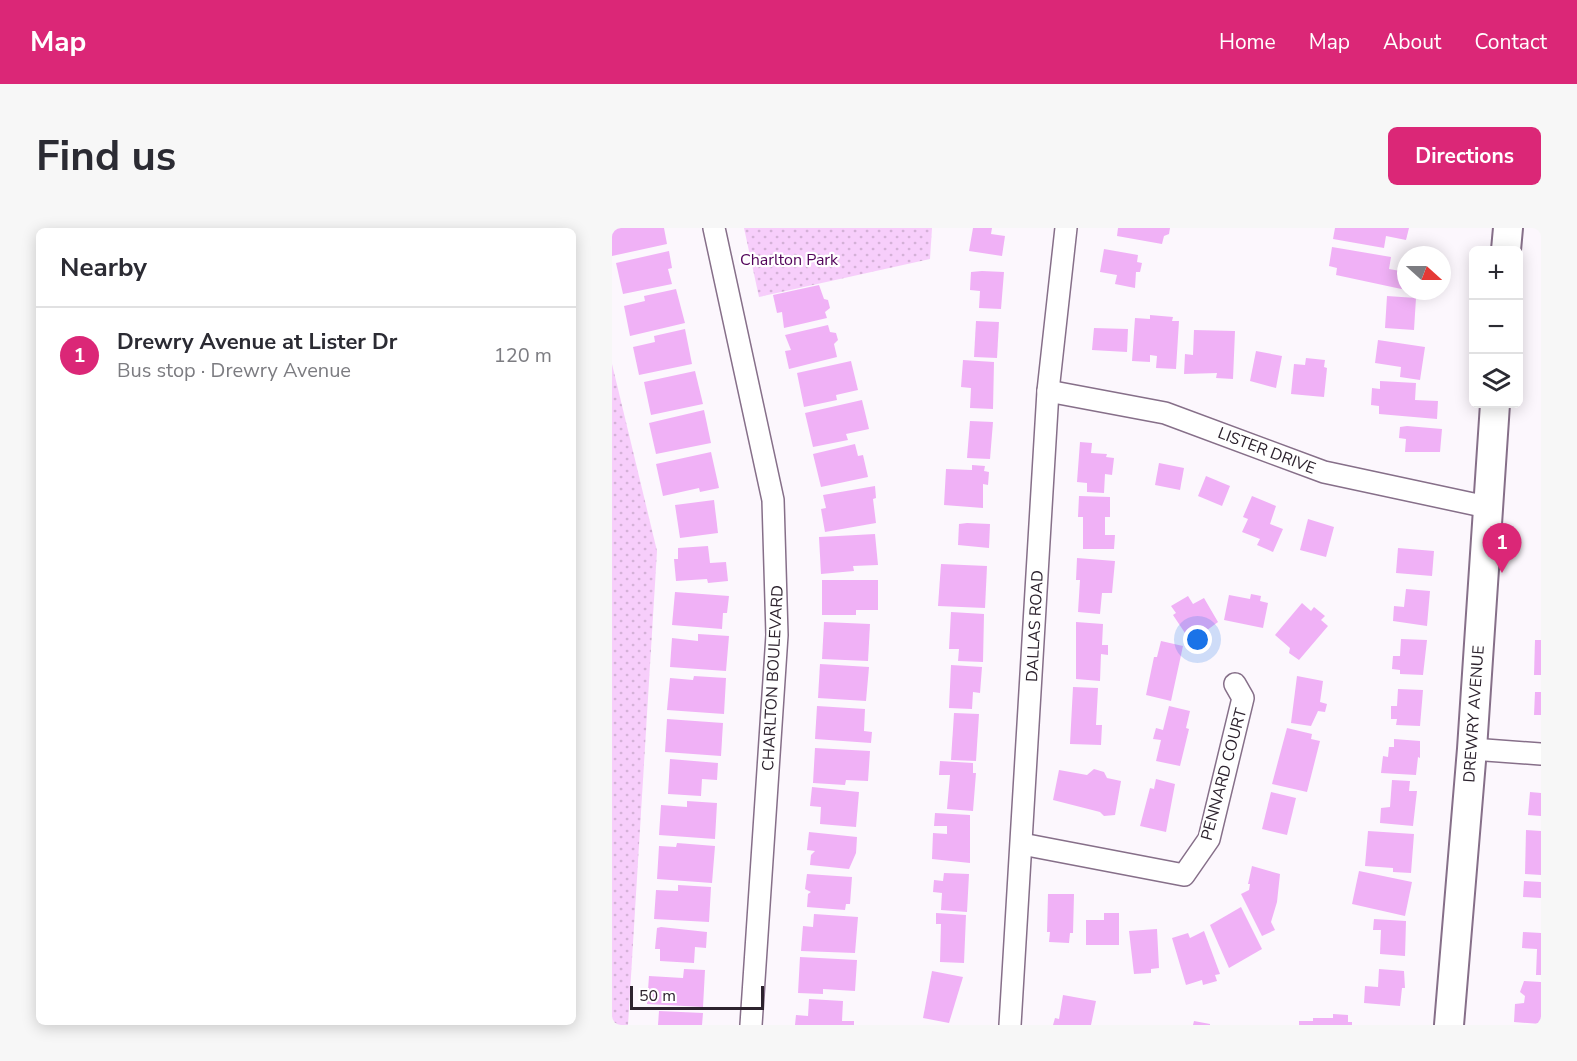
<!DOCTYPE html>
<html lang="en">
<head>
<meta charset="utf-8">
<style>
  body { margin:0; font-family:"Nunito Sans",sans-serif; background:#f7f7f7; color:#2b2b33 }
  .controls { position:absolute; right:18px; top:18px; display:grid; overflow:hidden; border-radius:9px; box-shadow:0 3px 15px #0003 }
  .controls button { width:54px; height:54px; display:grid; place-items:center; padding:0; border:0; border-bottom:2px solid #e1e1e2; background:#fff; color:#2b2b33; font:30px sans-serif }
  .compass { position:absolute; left:785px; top:18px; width:54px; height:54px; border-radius:50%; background:#fff; box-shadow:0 3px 15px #0003; rotate:111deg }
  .scale { position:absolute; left:18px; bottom:15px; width:134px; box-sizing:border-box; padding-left:6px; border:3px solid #2d232e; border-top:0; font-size:16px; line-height:21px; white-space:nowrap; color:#2d232e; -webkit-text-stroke:4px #fff; paint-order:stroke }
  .you { position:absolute; left:586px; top:412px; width:21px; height:21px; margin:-15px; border:4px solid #fff; border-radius:50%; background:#1a73e8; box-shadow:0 0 0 9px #1a73e833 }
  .badge { display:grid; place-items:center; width:39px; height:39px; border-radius:50%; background:#db2777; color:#fff; font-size:20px; font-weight:700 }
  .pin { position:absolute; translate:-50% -50px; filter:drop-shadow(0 2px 3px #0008) }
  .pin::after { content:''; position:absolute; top:32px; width:21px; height:18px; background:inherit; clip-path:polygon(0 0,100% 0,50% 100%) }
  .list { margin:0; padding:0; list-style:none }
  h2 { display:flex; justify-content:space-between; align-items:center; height:78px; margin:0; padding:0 24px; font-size:26px }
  h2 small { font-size:20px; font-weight:400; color:#7c7c81 }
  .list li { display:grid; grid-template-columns:39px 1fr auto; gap:18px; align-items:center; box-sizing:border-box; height:96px; padding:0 24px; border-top:2px solid #e1e1e2 }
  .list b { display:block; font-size:22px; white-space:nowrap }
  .list p { margin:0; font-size:20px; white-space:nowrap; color:#7c7c81 }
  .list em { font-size:20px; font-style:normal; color:#7c7c81 }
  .icon { flex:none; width:33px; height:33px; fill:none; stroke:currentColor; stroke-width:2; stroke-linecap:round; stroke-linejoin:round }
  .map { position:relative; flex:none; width:929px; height:797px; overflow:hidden; border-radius:9px }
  header { display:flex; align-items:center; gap:36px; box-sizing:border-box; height:84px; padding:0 30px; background:#db2777; color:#fff }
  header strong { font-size:28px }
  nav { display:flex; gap:33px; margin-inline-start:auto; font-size:21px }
  .intro { display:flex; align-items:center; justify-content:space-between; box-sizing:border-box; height:144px; padding:0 36px }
  h1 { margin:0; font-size:42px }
  .button { padding:15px 27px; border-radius:9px; background:#db2777; color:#fff; font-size:21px; font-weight:700 }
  main { display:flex; gap:36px; padding:0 36px }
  aside { flex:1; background:#fff; border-radius:9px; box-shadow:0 3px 15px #0003 }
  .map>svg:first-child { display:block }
  .green { fill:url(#green-dots) }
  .building { fill:#f0b1f6 }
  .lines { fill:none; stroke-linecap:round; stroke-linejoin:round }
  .street-casing { stroke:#866f89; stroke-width:24 }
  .secondary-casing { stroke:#866f89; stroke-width:32 }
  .street { stroke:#fff; stroke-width:21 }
  .secondary { stroke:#fff; stroke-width:28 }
  .labels { text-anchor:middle; stroke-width:4.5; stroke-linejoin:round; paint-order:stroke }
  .park-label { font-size:16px; fill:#52035a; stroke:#fff }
  .street-label { font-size:16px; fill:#2d232e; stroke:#fff }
</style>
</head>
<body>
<header>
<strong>Map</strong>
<nav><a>Home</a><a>Map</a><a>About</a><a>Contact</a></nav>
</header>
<div class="intro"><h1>Find us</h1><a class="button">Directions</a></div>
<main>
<aside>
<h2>Nearby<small></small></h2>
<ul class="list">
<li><span class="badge">1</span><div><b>Drewry Avenue at Lister Dr</b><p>Bus stop · Drewry Avenue</p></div><em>120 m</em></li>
</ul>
</aside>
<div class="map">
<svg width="929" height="797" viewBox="0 0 929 797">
  <defs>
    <pattern id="green-dots" width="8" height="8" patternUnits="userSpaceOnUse" patternTransform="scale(1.5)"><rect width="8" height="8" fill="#f7cefb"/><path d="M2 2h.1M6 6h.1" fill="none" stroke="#d4b1d7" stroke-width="1.8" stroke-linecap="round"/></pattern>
  </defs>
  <rect width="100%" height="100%" fill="#fcf7fd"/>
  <g class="green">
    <polygon points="132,0 320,0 318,31 147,69"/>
    <polygon points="0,136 45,323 16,797 0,797"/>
  </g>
  <g class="building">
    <polygon points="0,0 52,0 55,16 0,28"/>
    <polygon points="361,0 380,0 379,6 393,8 390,28 357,23"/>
    <polygon points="506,0 558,0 557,6 552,8 550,16 505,8"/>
    <polygon points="723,0 797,0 794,12 774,8 772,20 721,11"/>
    <polygon points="720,19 779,29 777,41 794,44 794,62 724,47 725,40 717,38"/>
    <polygon points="492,21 526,27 525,34 530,35 528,44 524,44 523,60 503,56 505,47 488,44"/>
    <polygon points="57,23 60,40 56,41 60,56 11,66 4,35"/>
    <polygon points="370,43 392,44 389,81 367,80 368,63 358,62 359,44"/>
    <polygon points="207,57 212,71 216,72 218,80 213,84 215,90 172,100 170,84 165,85 161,67"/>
    <polygon points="64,61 73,95 18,108 12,78 33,73 32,68"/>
    <polygon points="775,68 804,70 802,102 773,100"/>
    <polygon points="538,87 561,89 560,93 567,93 564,141 544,140 545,128 538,127 538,134 520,133 523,90 538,91"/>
    <polygon points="364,93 387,94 385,130 362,129"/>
    <polygon points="216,97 218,104 224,105 226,112 222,116 225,129 177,141 173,123 179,122 173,107"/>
    <polygon points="482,100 516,101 515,124 480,122"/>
    <polygon points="73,101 80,136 27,147 21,119 43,114 42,108"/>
    <polygon points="582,102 623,103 621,151 604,150 605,145 572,146 573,126 581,127"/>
    <polygon points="766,112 813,119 808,152 788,149 789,139 763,135"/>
    <polygon points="644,123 670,128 664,160 638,153"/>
    <polygon points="694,130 713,132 712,139 715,140 712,169 679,166 682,136 693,137"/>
    <polygon points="351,132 382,134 381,181 358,180 359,160 349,159"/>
    <polygon points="239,133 246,162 224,167 225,172 192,179 185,145"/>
    <polygon points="83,143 91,176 39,187 32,154"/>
    <polygon points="768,153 804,155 803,172 826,173 825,191 767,186 767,178 759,177 760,160 768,161"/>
    <polygon points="250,172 257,201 234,206 236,212 201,219 193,185"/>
    <polygon points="92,182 99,215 44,226 37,195"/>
    <polygon points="358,193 381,194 378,231 355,230"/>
    <polygon points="795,198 830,201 828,224 793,224 794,211 787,210 788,199"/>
    <polygon points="468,214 480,215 479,225 495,226 494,229 502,230 500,247 493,246 492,265 475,264 475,255 465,254"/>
    <polygon points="243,216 246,228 251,227 256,249 209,259 201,226"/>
    <polygon points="99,224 107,260 88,264 87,260 51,268 44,236"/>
    <polygon points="547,235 572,240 568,262 543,257"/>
    <polygon points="360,237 373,238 372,243 377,244 376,257 371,256 371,280 332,277 334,241 360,242"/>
    <polygon points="594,248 618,258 610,278 586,268"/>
    <polygon points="263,258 264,270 261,271 264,295 213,304 209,281 214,280 211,267"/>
    <polygon points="467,268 498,269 498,289 493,289 493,307 503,307 502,321 471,321 471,289 466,289"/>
    <polygon points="640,268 664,278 658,296 671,301 661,324 645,317 648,311 630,304 636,291 631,289"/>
    <polygon points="102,272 106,305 68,310 63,277"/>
    <polygon points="696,291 722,299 714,329 688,322"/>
    <polygon points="355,295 378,296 377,320 346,317 347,296"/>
    <polygon points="263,306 266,337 241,338 242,343 209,346 207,309"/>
    <polygon points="96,318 98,335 114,334 116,353 96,355 95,351 64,353 62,331 66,331 66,320"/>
    <polygon points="786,320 822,323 820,348 784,345"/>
    <polygon points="465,330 503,333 500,365 490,365 488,386 466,384 468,352 464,352"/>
    <polygon points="329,336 375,338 373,380 326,378"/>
    <polygon points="210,352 266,352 266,382 244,382 244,387 210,387"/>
    <polygon points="794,361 818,363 815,398 781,393 782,378 792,379"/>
    <polygon points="63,364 117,368 115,385 111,385 110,401 60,397"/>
    <polygon points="639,366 649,368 648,373 656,375 651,400 612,392 617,367 638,371"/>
    <polygon points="576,368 581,376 592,370 606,394 579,414 561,387 564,385 559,378"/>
    <polygon points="690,375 699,383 702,379 713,388 709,392 716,398 687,432 677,425 678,420 663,407"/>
    <polygon points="339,384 372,386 371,434 346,433 347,421 337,421"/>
    <polygon points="212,394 258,396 256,433 210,431"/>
    <polygon points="464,394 491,396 490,417 496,417 496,427 489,426 488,453 464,451"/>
    <polygon points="86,406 117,408 114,443 58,439 60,410 86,413"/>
    <polygon points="789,411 815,412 811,447 788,446 788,442 780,441 781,428 788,428"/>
    <polygon points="923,412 929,412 929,447 922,447"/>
    <polygon points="549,413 571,418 559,473 534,467 542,429 545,429"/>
    <polygon points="208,436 257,439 254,473 206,470"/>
    <polygon points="339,437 370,439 368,465 361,464 360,481 337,480"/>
    <polygon points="82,448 114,450 112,486 55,482 58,450 81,452"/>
    <polygon points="685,448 711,453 708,474 715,476 713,484 706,483 699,498 679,495"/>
    <polygon points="461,459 486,460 484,497 490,497 489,517 458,516"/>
    <polygon points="786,461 811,462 808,498 784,497 785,491 779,491 779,478 785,478"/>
    <polygon points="923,464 929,464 929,487 922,487"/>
    <polygon points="205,478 253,481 252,503 260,504 259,515 203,511"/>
    <polygon points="557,478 578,483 574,500 577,501 568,538 544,533 549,512 541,511 544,500 551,502"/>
    <polygon points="342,485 367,486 364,533 339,532"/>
    <polygon points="55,491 111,495 109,528 53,524"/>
    <polygon points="675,500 700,506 699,511 708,513 695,564 660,556"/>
    <polygon points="782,511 808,513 808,530 806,529 804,547 769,545 771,528 776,529 777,519 782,519"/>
    <polygon points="203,520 258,523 256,553 234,552 233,557 201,555"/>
    <polygon points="58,531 106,535 105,552 90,551 89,568 56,566"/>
    <polygon points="328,533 361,535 361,545 364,545 361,583 335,581 338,547 327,547"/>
    <polygon points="482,541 492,544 495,550 509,553 503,587 492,588 488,584 441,572 447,542 475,547"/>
    <polygon points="544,551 563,556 554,604 528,598 538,560 542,561"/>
    <polygon points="780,552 798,553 797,563 805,563 801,598 768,595 769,580 778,579"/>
    <polygon points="200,559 247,564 244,599 208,596 209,579 198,578"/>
    <polygon points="659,564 684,570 675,607 650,601"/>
    <polygon points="918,564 929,565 929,588 916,587"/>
    <polygon points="75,573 105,575 103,611 47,607 49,577 75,579"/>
    <polygon points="323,585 358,587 358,635 320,631 321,605 335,606 335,598 322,598"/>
    <polygon points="914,602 929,603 929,647 913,646"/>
    <polygon points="756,603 802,606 799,645 781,644 781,640 753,638"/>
    <polygon points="197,604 245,609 244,625 237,641 198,637 199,627 203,623 195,622"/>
    <polygon points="65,615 103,618 100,655 45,651 47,618 64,619"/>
    <polygon points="640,638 668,646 665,674 659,694 663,702 650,708 629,666 637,662 638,656 636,656"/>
    <polygon points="747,643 800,654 793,688 740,676"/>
    <polygon points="332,645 357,646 355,684 329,682 330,665 321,664 322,652 331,653"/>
    <polygon points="195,646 240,649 238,676 234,676 233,682 195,679 196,666 199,664 193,661"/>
    <polygon points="912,653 929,654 929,670 911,669"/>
    <polygon points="66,657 99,659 97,694 42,691 44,662 66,663"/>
    <polygon points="436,666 462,666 461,705 458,705 457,715 437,714 438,704 435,704"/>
    <polygon points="629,679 650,721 617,740 598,697"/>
    <polygon points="324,685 354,687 352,735 328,734 329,696 324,696"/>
    <polygon points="492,685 507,685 507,717 474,717 474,692 492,692"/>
    <polygon points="202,686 246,689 243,725 189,723 191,698 201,699"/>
    <polygon points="762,691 794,693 793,728 768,726 769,702 761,702"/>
    <polygon points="49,699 95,704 94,720 83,719 82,735 48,733 48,721 43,721 45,700"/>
    <polygon points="545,701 547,740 539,741 539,745 522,746 517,703"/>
    <polygon points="592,703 608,746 603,747 605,753 591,757 590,752 574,757 560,710 576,705 578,710"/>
    <polygon points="911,704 929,705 929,747 924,747 925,721 910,720"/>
    <polygon points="188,729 245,732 243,763 211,761 211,766 186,765"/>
    <polygon points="72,741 93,742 91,779 35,776 37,748 71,750"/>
    <polygon points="767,741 792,743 793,760 790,760 788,778 752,775 753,758 766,759"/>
    <polygon points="320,743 351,749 337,795 311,790"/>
    <polygon points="912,753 929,754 929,796 902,794 903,776 912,775 913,768 908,764"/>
    <polygon points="451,767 484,773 479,797 441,797 443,790 447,791"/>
    <polygon points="197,771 231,773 230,793 242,793 242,797 183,797 184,787 196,788"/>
    <polygon points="47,783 91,785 90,797 46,797"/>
    <polygon points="721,786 736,787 736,794 740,794 740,797 687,797 687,793 701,793 701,790 721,790"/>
    <polygon points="582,793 598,796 598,797 581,797"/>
  </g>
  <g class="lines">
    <g class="street-casing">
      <g id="street">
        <polyline points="102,0 161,272 165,407 139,797"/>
        <polyline points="436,163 553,185 712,244 875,279"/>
        <polyline points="860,521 929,526"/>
        <polyline points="410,616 572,647 597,611 631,470 623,456"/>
        <polyline points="398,797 436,163 454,0"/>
      </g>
    </g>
    <g class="secondary-casing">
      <g id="secondary">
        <polyline points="894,22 896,0"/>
        <polyline points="837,797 860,521 883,176"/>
      </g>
    </g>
    <use href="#street" class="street"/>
    <use href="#secondary" class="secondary"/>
  </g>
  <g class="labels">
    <g class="park-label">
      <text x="177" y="37">Charlton Park</text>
    </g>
    <g class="street-label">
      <text transform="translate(655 222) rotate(21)" y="6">LISTER DRIVE</text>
      <text transform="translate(422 398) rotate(-87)" y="6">DALLAS ROAD</text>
      <text transform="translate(160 450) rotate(-87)" y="6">CHARLTON BOULEVARD</text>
      <text transform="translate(861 486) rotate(-86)" y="6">DREWRY AVENUE</text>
      <text transform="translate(611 546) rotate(-75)" y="6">PENNARD COURT</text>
    </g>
  </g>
</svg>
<div class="controls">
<button>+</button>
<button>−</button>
<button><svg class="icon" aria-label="layers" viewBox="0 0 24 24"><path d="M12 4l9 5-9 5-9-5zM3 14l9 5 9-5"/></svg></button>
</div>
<svg class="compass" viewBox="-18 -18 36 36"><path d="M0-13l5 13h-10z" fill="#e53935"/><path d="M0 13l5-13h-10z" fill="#7c7c81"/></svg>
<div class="scale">50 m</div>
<div class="you"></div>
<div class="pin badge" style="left:890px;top:345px">1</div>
</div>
</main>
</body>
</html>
